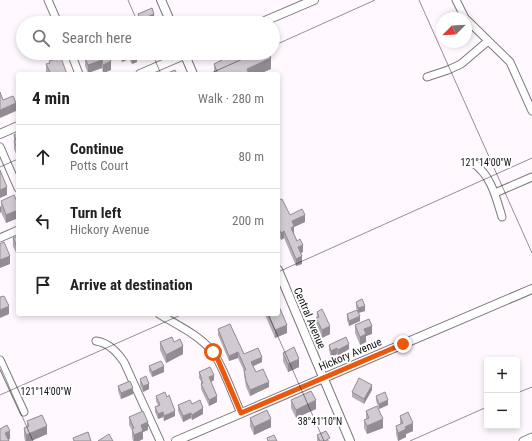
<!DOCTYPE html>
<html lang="en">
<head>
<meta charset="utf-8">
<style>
  body { margin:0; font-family:"Roboto Condensed",sans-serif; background:#f6f6f6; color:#222 }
  .controls { position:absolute; right:12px; bottom:12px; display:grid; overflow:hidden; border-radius:4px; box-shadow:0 2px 6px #0003 }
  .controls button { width:36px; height:36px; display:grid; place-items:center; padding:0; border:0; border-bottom:1px solid #e0e0e0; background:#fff; color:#222; font:20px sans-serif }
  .compass { position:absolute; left:436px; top:12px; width:36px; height:36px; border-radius:50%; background:#fff; box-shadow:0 2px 6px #0003; rotate:246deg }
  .stop { position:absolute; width:12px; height:12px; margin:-9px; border:3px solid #ea580c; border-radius:50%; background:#fff }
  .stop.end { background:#ea580c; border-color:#fff; box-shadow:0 1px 4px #0008 }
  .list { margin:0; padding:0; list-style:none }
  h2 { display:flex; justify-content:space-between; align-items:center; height:52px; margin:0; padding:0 16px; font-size:17px }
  h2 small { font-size:13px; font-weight:400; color:#767676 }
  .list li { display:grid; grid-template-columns:26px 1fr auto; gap:12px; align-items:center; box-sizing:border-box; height:64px; padding:0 16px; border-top:1px solid #e0e0e0 }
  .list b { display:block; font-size:15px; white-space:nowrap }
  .list p { margin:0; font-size:13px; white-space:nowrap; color:#767676 }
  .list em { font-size:13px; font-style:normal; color:#767676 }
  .icon { flex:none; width:22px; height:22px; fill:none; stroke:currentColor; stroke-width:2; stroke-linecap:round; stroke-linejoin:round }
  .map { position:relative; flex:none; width:532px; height:441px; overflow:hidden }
  .search { position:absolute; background:#fff; box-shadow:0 2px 6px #0003; left:16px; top:16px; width:264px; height:44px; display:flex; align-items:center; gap:10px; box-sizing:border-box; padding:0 14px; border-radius:22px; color:#767676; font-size:15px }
  .panel { position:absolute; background:#fff; box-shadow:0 2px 6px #0003; left:16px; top:72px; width:264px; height:244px; border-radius:4px }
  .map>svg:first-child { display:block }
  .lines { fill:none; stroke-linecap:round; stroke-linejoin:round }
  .minor-casing { stroke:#7d767d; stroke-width:9 }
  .tertiary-casing { stroke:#7d767d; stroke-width:10 }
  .minor { stroke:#fff; stroke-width:7 }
  .tertiary { stroke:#fff; stroke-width:8 }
  .wall { fill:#b4aeb4 }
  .shaded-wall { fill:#928d92 }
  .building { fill:#d1cad1; stroke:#928d92 }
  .route { stroke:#ea580c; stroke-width:5 }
  .ticks { fill:none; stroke:#121012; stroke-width:1; stroke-opacity:0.45 }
  .labels { text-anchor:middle; stroke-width:4; stroke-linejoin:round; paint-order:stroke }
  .street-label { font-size:11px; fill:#121012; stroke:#fff }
  .ticks-label { font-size:10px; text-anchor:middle; fill:#121012; stroke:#fff; stroke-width:4; stroke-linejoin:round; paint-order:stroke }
</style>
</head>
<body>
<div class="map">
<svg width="532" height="441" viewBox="0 0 532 441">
  <rect width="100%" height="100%" fill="#fff8ff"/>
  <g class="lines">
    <g class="minor-casing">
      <g id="minor">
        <polyline points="48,0 58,23"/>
        <polyline points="456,0 465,18"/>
        <polyline points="466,19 510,62 532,111"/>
        <polyline points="71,53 79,74"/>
        <polyline points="427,77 448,70 461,64 488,41"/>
        <polyline points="0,147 18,188"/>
        <path d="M473,163C491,175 496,197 502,217"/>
        <polyline points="495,193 532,177"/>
        <polyline points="0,238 18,230"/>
        <path d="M159,314C177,325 199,335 212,351C223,365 233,396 241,413"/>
        <path d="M96,341C109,343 117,352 124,362L160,441"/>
        <polyline points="0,360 24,412"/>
        <polyline points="523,441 532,437"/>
      </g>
    </g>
    <g class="tertiary-casing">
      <g id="tertiary">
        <polyline points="161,0 171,23"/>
        <polyline points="260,23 314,0"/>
        <polyline points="184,53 193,74"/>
        <polyline points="140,74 189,53"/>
        <polyline points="0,134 18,126"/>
        <polyline points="278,270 350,441"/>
        <polyline points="176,441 532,289"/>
      </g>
    </g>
    <use href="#minor" class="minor"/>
    <use href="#tertiary" class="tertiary"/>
  </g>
  <g class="wall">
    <polygon points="138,14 154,22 152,23 139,23 138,22"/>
    <polygon points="110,53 110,54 108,55 111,70 103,73 102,68 88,73 85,66 85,58"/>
    <polygon points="118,53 140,53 137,54 137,62 132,64 129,59 122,62"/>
    <polygon points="220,55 236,57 271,69 259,74 214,74 214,64 220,61"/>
    <polygon points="56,60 67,74 47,74 46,72 46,64 49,63 49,61"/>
    <polygon points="18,133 18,158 14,149 14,135"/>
    <polygon points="278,200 290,215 305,222 294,227 294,234 303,252 301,253 302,264 296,266 284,238 281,240 278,234"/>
    <polygon points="1,201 18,204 18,218 6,223 1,212"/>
    <polygon points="18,236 18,257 13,246 13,238"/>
    <polygon points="356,302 365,311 358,313 356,307"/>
    <polygon points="317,312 330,334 322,338 316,326"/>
    <polygon points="263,314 278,314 287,333 275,338 265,315 264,316"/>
    <polygon points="347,314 360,321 349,326 347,320"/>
    <polygon points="355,325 372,334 366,336 366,342 360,345 355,333"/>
    <polygon points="218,329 244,354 262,362 253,366 256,372 269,387 250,396 246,387 244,375 244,371 238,358 229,361 218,335"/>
    <polygon points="160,342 174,342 183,354 166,363 160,350"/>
    <polygon points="329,345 349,349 338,356 337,354 331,357 329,350"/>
    <polygon points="283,353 299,367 288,372 283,361"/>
    <polygon points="149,366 164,372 152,377 149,371"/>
    <polygon points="199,372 214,380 211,382 217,402 209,406 201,389 201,381 199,378"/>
    <polygon points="140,379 149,389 143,392 140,385"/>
    <polygon points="118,386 133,394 121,399 118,391"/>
    <polygon points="372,390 364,404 352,397 352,392"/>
    <polygon points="156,396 175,416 164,421 163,417 158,419 155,412 155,407 158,405 156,401"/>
    <polygon points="376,396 388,405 379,409 376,401"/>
    <polygon points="291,400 316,409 296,418 291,408"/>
    <polygon points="192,404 203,414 192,420 191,418 183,422 178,411 178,405"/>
    <polygon points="366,411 383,428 367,434 364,428 364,420 366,419"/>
    <polygon points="400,416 413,431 406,434 406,437 398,441 396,434 396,426 400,425"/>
    <polygon points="129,417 148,430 143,432 143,439 139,441 133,441 132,437 132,430 129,425"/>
    <polygon points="250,418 271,427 254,435 250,426"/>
    <polygon points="27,421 47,434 31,441 25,441 24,436 24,428 27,427"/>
    <polygon points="317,435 330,441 317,441"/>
  </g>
  <g class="shaded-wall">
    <polygon points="154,14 154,22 152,23 149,16"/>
    <polygon points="125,53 129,53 129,59 122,62 122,54"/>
    <polygon points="134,53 140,53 137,54 137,62 132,64 132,56"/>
    <polygon points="152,53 158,53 152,55"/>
    <polygon points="271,58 271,69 259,74 247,74 247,69"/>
    <polygon points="102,60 102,68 88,73 88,65"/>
    <polygon points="111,61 111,70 103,73 103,65"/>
    <polygon points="16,103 16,111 0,118 0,110"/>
    <polygon points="7,187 7,195 0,198 0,190"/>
    <polygon points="1,206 1,212 0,213 0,207"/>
    <polygon points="18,210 18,218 6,223 6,215"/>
    <polygon points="305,215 305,222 294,227 294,234 291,235 292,221"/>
    <polygon points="284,231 284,238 281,240 281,233"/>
    <polygon points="303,245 303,252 298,254 298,247"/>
    <polygon points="10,256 10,264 0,268 0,260"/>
    <polygon points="302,256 302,264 296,266 296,259"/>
    <polygon points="9,306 9,314 0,318 0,310"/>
    <polygon points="365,306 365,311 358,313 358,308"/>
    <polygon points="360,316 360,321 349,326 349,321"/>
    <polygon points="287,325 287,333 275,338 275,330"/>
    <polygon points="330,326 330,334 322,338 322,330"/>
    <polygon points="372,326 372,334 366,336 366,342 360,345 360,337 364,329"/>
    <polygon points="349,344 349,349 338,356 338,350"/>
    <polygon points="183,346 183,354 166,363 166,355"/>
    <polygon points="337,348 337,354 331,357 331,351"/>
    <polygon points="238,352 238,358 229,361 229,356"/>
    <polygon points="262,357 262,362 251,367 251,362"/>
    <polygon points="299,359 299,367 288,372 288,364"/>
    <polygon points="164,366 164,372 152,377 152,372"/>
    <polygon points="214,375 214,380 209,383 209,377"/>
    <polygon points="269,382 269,387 250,396 250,390"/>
    <polygon points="149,384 149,389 143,392 143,386"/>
    <polygon points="372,385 372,390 364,404 364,399"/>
    <polygon points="133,388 133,394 121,399 121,393"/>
    <polygon points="217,396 217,402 209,406 209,400"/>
    <polygon points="316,400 316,409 296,418 296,410"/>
    <polygon points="388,400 388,405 379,409 379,404"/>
    <polygon points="203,408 203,414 192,420 192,415"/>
    <polygon points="175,411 175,416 164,421 164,416"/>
    <polygon points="163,412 163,417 158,419 158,414"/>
    <polygon points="191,413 191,418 183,422 183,416"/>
    <polygon points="271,419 271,427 254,435 254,427"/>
    <polygon points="383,419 383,428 367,434 367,426"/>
    <polygon points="148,422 148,430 143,432 143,439 139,441 134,441 134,435 141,425"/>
    <polygon points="413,423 413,431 406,434 406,437 398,441 398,433 405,427"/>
    <polygon points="47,426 47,434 31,441 26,441 26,435"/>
    <polygon points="10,431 10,439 6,441 5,433"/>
  </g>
  <g class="building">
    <polygon points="152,8 154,14 149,16 152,23 142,23 138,14"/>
    <polygon points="98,53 107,53 111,61 103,65 102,60 88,65 85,58"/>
    <polygon points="130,53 137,53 137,54 132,56"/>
    <polygon points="225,53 234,53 236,57 245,53 269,53 271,58 247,69 249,74 227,74 226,73 223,74 218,74 214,64 222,60 220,55"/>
    <polygon points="61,58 67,74 51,74 46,64 50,63 49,61 56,59 56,60"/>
    <polygon points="175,70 177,74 169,74 168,73"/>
    <polygon points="0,92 3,100 13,96 16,103 0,110"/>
    <polygon points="18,133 18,150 14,141 16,140 14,135"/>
    <polygon points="0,170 7,187 0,190"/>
    <polygon points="14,195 18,204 18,210 6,215 1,201"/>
    <polygon points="282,199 290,215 302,209 305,215 292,221 294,226 291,228 297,241 300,239 303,245 298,247 302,256 296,259 284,231 281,233 278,227 278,210 279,210 278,208 278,200"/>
    <polygon points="18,236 18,249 13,238"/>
    <polygon points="4,242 10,256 0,260 0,244"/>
    <polygon points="4,296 9,306 0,310 0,297"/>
    <polygon points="362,299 365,306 358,308 356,302"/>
    <polygon points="278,304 287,325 275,330 268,314 278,314"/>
    <polygon points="322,309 330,326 322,330 316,318 319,317 317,312"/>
    <polygon points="357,310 360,316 349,321 347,314"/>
    <polygon points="369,319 372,326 364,329 366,334 360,337 355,325"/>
    <polygon points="230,324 244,354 258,348 262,357 251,362 256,372 263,369 269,382 250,390 246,381 244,370 246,370 238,352 229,356 218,329"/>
    <polygon points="172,337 174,342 180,339 183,346 166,355 160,342"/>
    <polygon points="346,337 349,344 338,350 337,348 331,351 329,345"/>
    <polygon points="294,347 299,359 288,364 283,353"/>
    <polygon points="161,361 164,366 152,372 149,366"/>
    <polygon points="210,367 214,375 209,377 217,396 209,400 201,384 203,383 201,379 202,379 199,372"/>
    <polygon points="146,376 149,384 143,386 140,379"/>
    <polygon points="359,378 372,385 364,399 352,392"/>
    <polygon points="130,381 133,388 121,393 118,386"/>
    <polygon points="311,391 316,400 296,410 291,400"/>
    <polygon points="165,392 167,397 169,395 175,411 164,416 163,412 158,414 155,407 160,405 156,396"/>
    <polygon points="385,392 388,400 379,404 376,396"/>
    <polygon points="190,400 192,404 200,400 203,408 192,415 191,413 183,416 178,405"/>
    <polygon points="377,406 383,419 367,426 364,420 369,418 366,411"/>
    <polygon points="267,410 271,419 254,427 250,418"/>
    <polygon points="143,411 148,422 141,425 143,431 134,435 132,429 134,428 129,417"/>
    <polygon points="408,412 413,423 405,427 406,429 398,433 396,426 403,423 400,416"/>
    <polygon points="42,415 47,426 26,435 24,428 29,426 27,421"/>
    <polygon points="7,425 10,431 5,433 9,441 0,441 0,429"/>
    <polygon points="326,431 330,438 325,441 320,441 317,435"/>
    <polygon points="88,432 91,441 74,441 73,438"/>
    <polygon points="109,434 113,441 98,441"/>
    <polygon points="274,435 277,441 268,441 267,438"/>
  </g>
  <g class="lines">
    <polyline class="route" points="213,352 218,360 241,413 403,344"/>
  </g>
  <path class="ticks" d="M128,0L138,23M419,0L532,253M273,46L375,0M152,53L161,74M209,74L256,53M0,167L18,159M278,272L532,158M268,314L324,441M0,366L33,441M517,393L532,387M0,395L183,314M410,441L487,407"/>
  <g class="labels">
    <g class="street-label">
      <text transform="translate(310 318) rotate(67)" y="4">Central Avenue</text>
      <text transform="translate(350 354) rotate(-23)" y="4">Hickory Avenue</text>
    </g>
  </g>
  <g class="ticks-label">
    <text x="486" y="166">121°14'00"W</text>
    <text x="46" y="395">121°14'00"W</text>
    <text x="320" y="425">38°41'10"N</text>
  </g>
</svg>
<div class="controls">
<button>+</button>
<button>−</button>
</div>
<svg class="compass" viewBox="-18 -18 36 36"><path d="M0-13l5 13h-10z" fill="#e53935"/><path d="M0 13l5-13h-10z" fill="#767676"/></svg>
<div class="stop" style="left:213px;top:352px"></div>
<div class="stop end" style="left:403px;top:344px"></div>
<div class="search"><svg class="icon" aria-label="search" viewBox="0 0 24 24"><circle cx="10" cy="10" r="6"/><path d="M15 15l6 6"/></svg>Search here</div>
<section class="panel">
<h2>4 min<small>Walk · 280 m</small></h2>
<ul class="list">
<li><svg class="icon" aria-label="ahead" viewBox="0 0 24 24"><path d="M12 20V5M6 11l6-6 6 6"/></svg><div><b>Continue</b><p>Potts Court</p></div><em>80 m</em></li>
<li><svg class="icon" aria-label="left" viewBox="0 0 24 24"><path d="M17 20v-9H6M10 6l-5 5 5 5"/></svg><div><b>Turn left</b><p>Hickory Avenue</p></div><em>200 m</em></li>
<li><svg class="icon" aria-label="arrive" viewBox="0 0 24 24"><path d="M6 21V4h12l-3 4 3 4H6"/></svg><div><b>Arrive at destination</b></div></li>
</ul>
</section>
</div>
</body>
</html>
